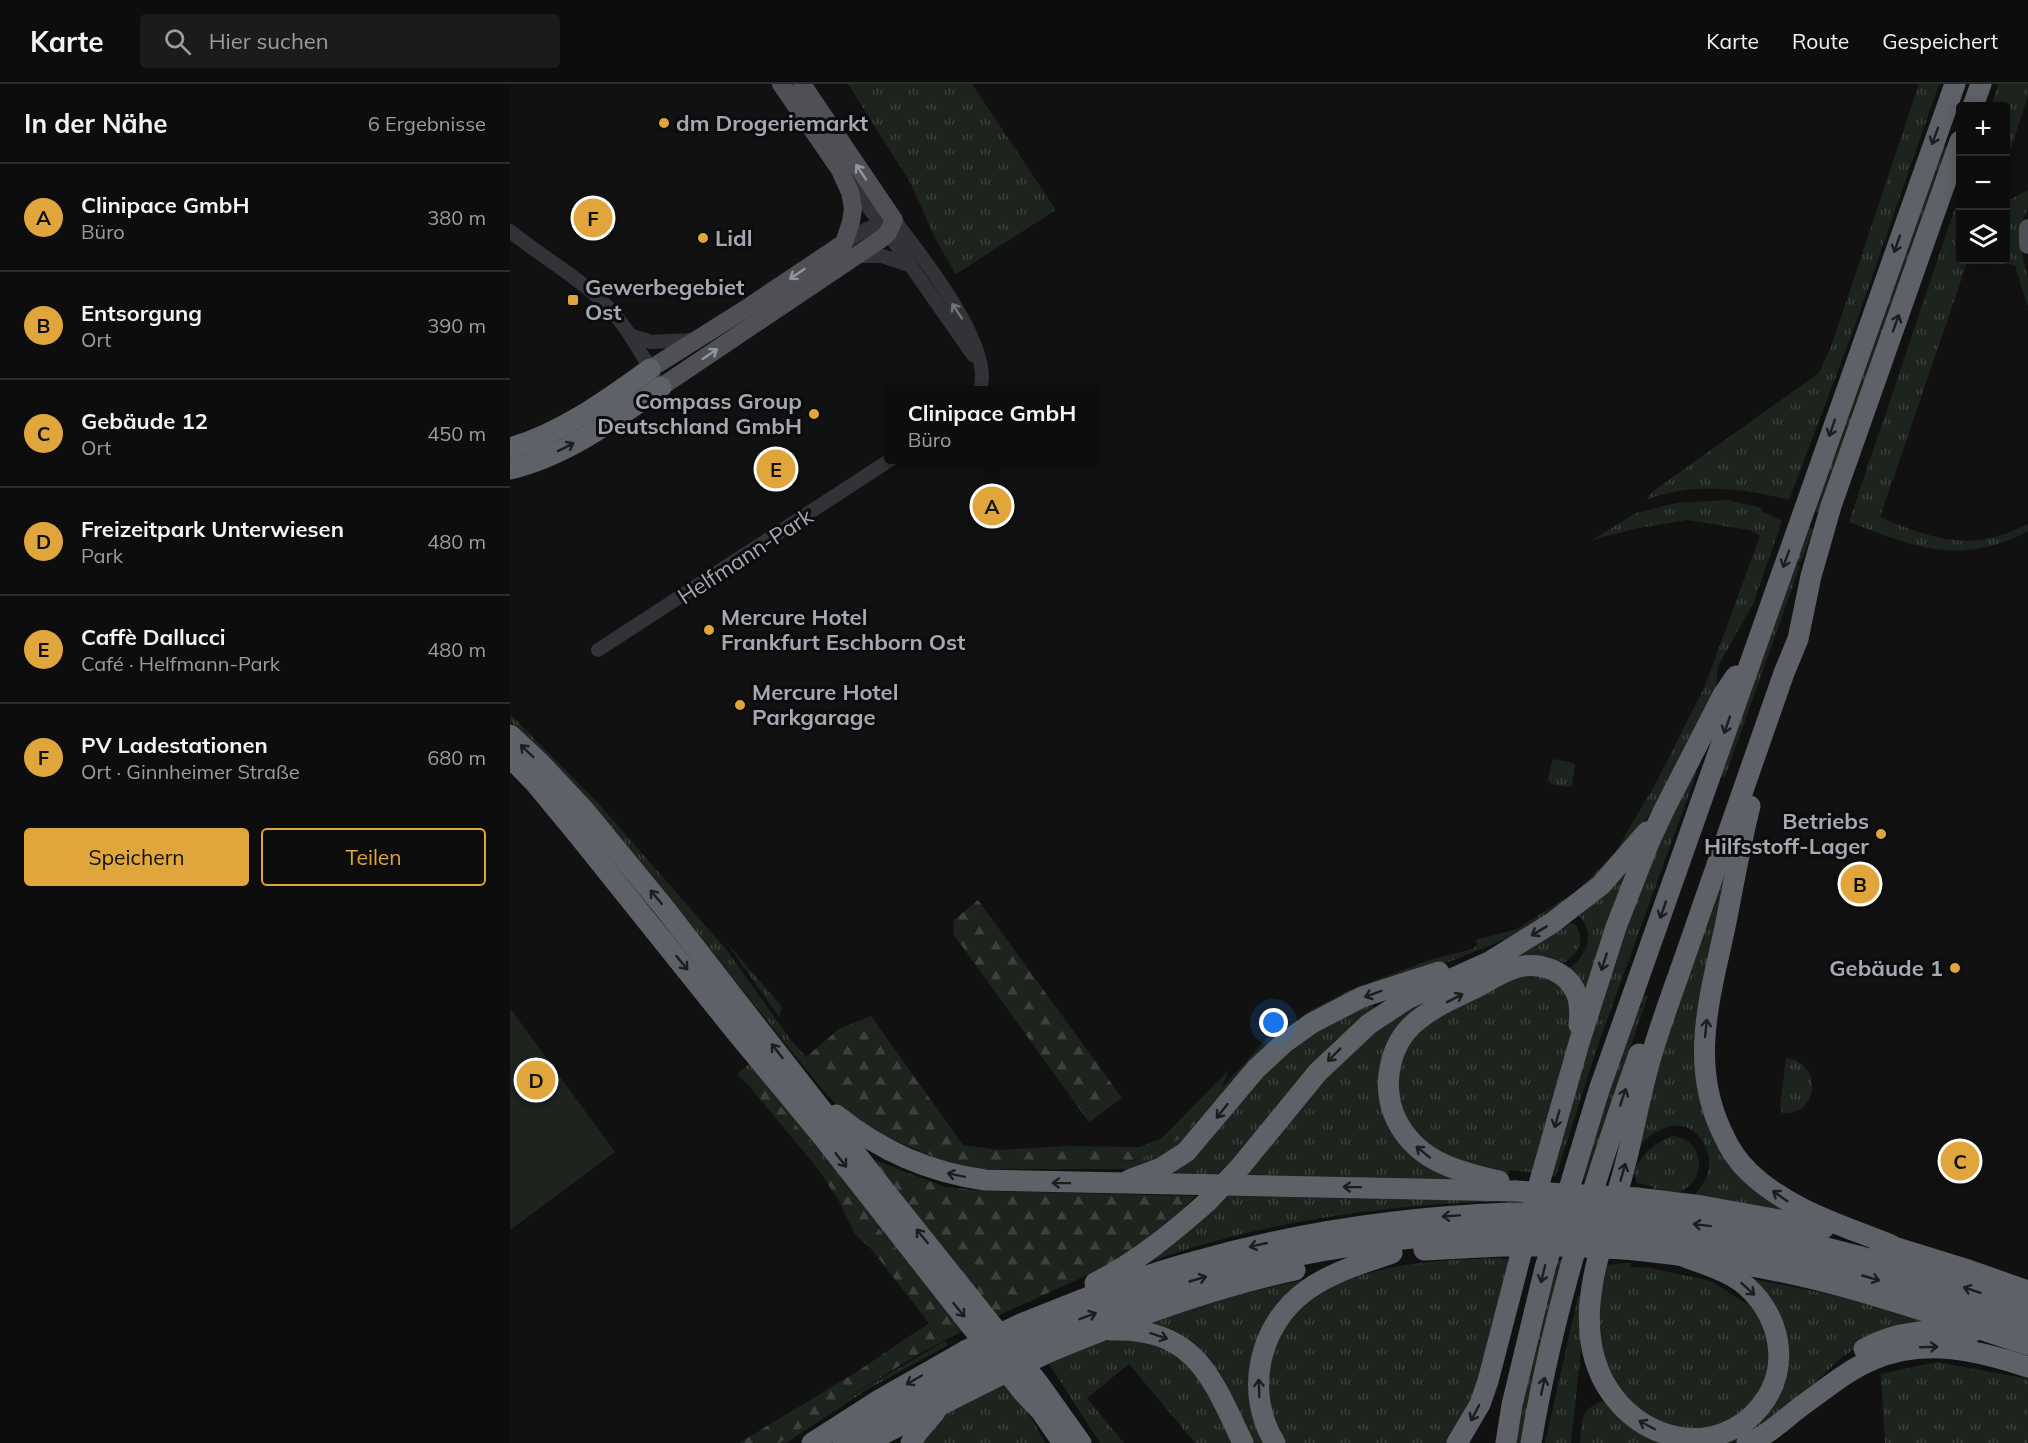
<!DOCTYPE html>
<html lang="de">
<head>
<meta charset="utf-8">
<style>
  body { margin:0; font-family:Mulish,sans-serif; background:#1b1b1c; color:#f1f3f6 }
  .controls { position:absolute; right:18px; top:18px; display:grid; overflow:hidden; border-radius:6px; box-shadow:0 3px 15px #0003 }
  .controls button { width:54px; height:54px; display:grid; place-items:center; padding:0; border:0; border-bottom:2px solid #2d2d2e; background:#0d0d0e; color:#f1f3f6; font:30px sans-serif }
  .you { position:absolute; left:764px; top:939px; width:21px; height:21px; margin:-15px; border:4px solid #fff; border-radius:50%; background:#1a73e8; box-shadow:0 0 0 9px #1a73e833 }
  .badge { display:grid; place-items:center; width:39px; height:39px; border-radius:50%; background:#e0a63b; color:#111; font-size:20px; font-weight:700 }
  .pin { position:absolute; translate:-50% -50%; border:3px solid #fff; box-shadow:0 2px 6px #0006 }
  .popup { position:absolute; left:374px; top:302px; width:216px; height:78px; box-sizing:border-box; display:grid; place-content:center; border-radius:6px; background:#0d0d0e; filter:drop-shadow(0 2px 4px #0005); font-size:20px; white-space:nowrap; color:#9a9c9e }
  .popup b { font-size:22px; color:#f1f3f6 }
  .popup::after { content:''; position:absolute; left:50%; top:100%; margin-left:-12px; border:12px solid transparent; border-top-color:#0d0d0e }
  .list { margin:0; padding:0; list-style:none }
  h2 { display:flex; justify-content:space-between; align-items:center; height:78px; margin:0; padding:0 24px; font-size:26px }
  h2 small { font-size:20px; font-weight:400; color:#9a9c9e }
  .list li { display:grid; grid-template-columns:39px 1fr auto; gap:18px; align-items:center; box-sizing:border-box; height:108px; padding:0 24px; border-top:2px solid #2d2d2e }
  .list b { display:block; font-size:22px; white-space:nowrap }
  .list p { margin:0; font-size:20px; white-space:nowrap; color:#9a9c9e }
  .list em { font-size:20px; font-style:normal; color:#9a9c9e }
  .actions { display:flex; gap:12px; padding:18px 24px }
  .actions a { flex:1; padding:14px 0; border:2px solid #e0a63b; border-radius:6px; text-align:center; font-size:21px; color:#e0a63b }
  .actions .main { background:#e0a63b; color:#111 }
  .icon { flex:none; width:33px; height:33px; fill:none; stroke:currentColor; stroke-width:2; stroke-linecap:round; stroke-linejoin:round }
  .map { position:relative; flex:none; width:1518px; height:1359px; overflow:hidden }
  header { display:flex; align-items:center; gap:36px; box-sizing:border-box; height:84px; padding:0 30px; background:#0d0d0e; border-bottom:2px solid #2d2d2e }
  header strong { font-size:28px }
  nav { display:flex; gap:33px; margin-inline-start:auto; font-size:21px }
  .search { width:420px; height:54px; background:#1b1b1c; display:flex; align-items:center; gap:15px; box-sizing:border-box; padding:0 21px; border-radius:6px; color:#9a9c9e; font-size:22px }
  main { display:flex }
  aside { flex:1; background:#0d0d0e }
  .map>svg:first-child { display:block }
  .grass { fill:url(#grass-tufts) }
  .forest { fill:url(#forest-firs) }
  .park { fill:#1d241e }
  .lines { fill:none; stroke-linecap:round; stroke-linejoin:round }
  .minor { stroke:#323337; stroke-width:14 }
  .major { stroke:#4e5055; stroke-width:18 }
  .highway { stroke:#5e6167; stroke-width:21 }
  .highway-bridge { stroke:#5e6167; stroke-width:21 }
  .oneway { stroke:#1c1d1f }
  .oneway2 { stroke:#92969f }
  .oneway3 { stroke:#70737a }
  .poi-dot { fill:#e0a63b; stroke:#0c0c0d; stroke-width:2 }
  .labels { text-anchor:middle; stroke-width:6; stroke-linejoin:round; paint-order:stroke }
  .poi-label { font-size:22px; font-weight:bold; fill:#a3a8b1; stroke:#0c0c0d; text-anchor:start }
  .street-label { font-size:22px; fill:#a3a8b1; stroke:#0c0c0d }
</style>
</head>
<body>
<header>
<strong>Karte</strong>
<div class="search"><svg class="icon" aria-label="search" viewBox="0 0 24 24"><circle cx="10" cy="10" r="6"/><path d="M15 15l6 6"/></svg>Hier suchen</div>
<nav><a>Karte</a><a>Route</a><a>Gespeichert</a></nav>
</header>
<main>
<aside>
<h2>In der Nähe<small>6 Ergebnisse</small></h2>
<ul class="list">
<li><span class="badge">A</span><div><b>Clinipace GmbH</b><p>Büro</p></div><em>380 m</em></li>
<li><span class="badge">B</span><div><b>Entsorgung</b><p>Ort</p></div><em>390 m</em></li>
<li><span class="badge">C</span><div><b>Gebäude 12</b><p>Ort</p></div><em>450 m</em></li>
<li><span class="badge">D</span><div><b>Freizeitpark Unterwiesen</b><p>Park</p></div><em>480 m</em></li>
<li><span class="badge">E</span><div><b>Caffè Dallucci</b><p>Café · Helfmann-Park</p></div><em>480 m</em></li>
<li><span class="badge">F</span><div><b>PV Ladestationen</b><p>Ort · Ginnheimer Straße</p></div><em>680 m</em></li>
</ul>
<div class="actions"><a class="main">Speichern</a><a>Teilen</a></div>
</aside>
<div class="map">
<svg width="1518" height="1359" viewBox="0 0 1518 1359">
  <defs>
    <pattern id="grass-tufts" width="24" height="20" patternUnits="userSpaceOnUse" patternTransform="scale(1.5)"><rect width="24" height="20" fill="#1d241e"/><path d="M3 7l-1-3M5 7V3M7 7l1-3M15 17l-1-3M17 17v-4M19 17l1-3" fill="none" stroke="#3b413c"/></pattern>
    <pattern id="forest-firs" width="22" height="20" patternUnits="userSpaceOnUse" patternTransform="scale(1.5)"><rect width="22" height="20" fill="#1d241e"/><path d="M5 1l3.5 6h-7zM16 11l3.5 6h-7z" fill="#3b413c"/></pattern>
  </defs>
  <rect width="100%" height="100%" fill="#111112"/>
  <g class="grass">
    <polygon points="338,0 462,0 546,126 446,190 426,156 400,98"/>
    <path d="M1409,0H1429L1347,236L1279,416C1232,404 1186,398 1137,415L1142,408L1309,289L1322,260Z"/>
    <polygon points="1488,0 1518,0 1518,12 1496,80 1496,22 1481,22"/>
    <polygon points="1433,62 1438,63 1309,428 1304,426"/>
    <polygon points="1518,106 1518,125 1512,138 1511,164 1518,196 1518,223 1505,182 1486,176 1496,176 1496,118"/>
    <path d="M1450,109V176H1458L1370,433C1424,456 1463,469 1518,440V447C1450,483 1405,463 1339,438Z"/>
    <polygon points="1217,416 1252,424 1251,427 1272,437 1243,520 1208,582 1205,612 1165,690 1133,740 1083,800 1001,853 944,876 851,905 666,1067 622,1085 458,1085 407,1072 408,1067 422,1072 454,1078 603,1079 624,1077 687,1038 709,1011 712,1004 757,954 782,941 801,926 840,906 887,888 920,876 962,865 967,862 966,856 1007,845 1067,807 1105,769 1148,695 1195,602 1250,452 1240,446 1177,436 1123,445 1082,456 1126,429 1166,419"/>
    <polygon points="1298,443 1303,445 1291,478 1288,478 1287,480 1290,482 1215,693 1210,693"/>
    <polygon points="0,630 87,718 215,864 280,955 296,973 299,983 349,1034 374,1052 378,1059 327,1021 312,1005 103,745 49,685 0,637"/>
    <polygon points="1044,675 1063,679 1065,682 1062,701 1058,703 1041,700 1038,696 1042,677"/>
    <polygon points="1182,685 1187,688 1088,961 1046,1092 1039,1092 1111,839"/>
    <path d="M1237,707L1212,821L1200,1031L1292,1130L1184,1112C1189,1105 1196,1097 1198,1088C1204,1066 1186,1037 1161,1042C1147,1045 1136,1055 1125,1064L1136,1012Z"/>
    <path d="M1124,774L1073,911L1056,886C1076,874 1087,851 1069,832L1097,806Z"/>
    <path d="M1060,839L1065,840C1077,858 1067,871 1052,880V877L902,933L879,1030L962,1097L732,1093L782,1026L866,942L1040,852Z"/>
    <polygon points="216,858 272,923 269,933"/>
    <path d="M1025,886L1057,903L1065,947L1027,1089L999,1086V1090L990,1089C975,1084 935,1075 925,1067C873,1029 878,966 929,928C937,923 949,919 958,915C980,906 1003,896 1025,886Z"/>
    <polygon points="1132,912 1138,912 1075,1095 1071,1093 1127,924 1131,924 1133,920 1130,918"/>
    <polygon points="861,918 865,925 823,958 726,1072 704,1093 643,1092 744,995 811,945"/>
    <path d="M1276,974C1314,979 1309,1032 1272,1029L1270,1023Z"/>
    <polygon points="239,980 271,1016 456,1244 451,1248 249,996 240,1003 227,990"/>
    <path d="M1163,1052C1194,1056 1198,1093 1172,1107C1165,1111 1152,1106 1144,1105L1142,1102L1127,1099L1124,1088C1132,1069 1144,1059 1163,1052Z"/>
    <path d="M720,1106L1002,1117C877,1120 749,1137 631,1181Z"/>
    <path d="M989,1174L1005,1177L971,1295L938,1359H776C759,1333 753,1307 761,1277C786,1180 909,1177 989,1174Z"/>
    <polygon points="1046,1176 1052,1176 1010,1359 1006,1359 1020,1287"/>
    <polygon points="1113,1179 1120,1179 1120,1183 1141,1184 1201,1197 1243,1224 1254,1243 1258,1255 1258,1283 1250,1309 1235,1328 1217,1341 1175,1348 1127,1328 1093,1281 1087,1232 1097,1181"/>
    <polygon points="816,1191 750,1257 759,1359 738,1359 711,1302 634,1239 715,1213"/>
    <polygon points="1228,1192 1333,1213 1424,1239 1346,1264 1331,1274 1277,1325 1229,1356 1219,1359 1201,1359 1216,1355 1273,1276"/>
    <polygon points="1068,1212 1077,1212 1061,1359 1035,1359"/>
    <path d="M630,1253L676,1274L727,1359H685L619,1280L577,1314L614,1359H590L539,1280C570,1261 594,1254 630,1253Z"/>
    <polygon points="435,1257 438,1261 355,1307 276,1359 269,1359 321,1324"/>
    <polygon points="1427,1278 1518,1295 1518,1359 1375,1359 1371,1290"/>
    <polygon points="498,1299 523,1337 535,1359 408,1359 434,1331 452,1319"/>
    <path d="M1093,1317H1099L1167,1359H1070C1073,1335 1069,1326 1093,1317Z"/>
  </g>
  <g class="forest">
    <polygon points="468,816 612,1014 579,1038 444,851 443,837"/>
    <path d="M361,932L453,1061L490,1066L558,1062L630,1063L652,1054L718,987C715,994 713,1003 709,1010C706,1016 700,1022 695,1028C668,1061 645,1075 603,1079L454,1078L422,1072L374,1052L349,1034L299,983L296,973L329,945Z"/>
    <polygon points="249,995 451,1248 412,1268 321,1324 269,1359 229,1359 345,1289 419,1239 362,1166 345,1150 329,1117 308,1085 240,1003"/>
    <polygon points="362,1075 435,1103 475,1107 686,1112 641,1154 593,1184 485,1233"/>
  </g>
  <polygon class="park" points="0,924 105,1068 0,1146"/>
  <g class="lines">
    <g class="minor">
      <polyline points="338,97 378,149 463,271"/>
      <path d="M0,147C30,172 66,191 93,218C115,239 129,266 144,291"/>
      <path d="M334,159L357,145L384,136C411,171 485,263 470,306"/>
      <polyline points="346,172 372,172 399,181"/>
      <polyline points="120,251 141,258 182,256"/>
      <polyline points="88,566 380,376"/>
    </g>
    <g class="major">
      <polyline points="1518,144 1518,161"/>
      <polyline points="140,285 240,222 334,159 341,138 343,124 340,108 330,86 271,0"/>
      <polyline points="151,303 371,155 378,149 384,136 292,0"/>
    </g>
    <g class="highway">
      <polyline points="1463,22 1471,0"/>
      <path d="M0,364C52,349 97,316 140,285"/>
      <path d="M0,385C56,372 105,335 151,303"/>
      <polyline points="0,651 31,680 74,726 152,821 374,1106 529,1300 571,1359"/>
      <polyline points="0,673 26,700 69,752 226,948 313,1053 513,1308 531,1327 553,1359"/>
      <path d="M1240,722C1230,762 1223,803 1215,843C1200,913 1179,979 1212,1048C1218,1062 1228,1078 1240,1089C1279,1126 1332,1141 1381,1161"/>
      <path d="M326,1031C371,1067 418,1088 475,1096L1005,1107"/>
      <polyline points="731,1082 808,988 859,940 897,915 981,877 1042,839 1091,801 1137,748"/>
      <polyline points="619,1096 651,1084 676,1068 746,985 774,959 802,939 852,913 929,888"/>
      <path d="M989,1097C944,1087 901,1075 883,1028C872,996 881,957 908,936C924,923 944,914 963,905C975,899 987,891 1000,886C1025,875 1059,885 1068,914C1070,922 1070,932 1069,941"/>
      <polyline points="1127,1114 1192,1122 1314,1144"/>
      <path d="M1121,1133C1158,1137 1194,1140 1231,1146C1329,1163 1424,1193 1518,1225"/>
      <path d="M1118,1150C1160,1155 1203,1159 1245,1167C1338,1183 1429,1213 1518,1244"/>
      <polyline points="1368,1158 1455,1185 1518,1207"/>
      <path d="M1115,1165C1186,1172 1258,1182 1327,1201C1391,1218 1454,1240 1518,1261"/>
      <polyline points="914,1166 991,1162"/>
      <path d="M1167,1170C1187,1178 1212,1184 1230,1197C1270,1227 1283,1283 1250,1323C1231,1347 1198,1359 1168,1353C1121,1344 1088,1305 1081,1258C1072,1200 1100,1140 1114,1085C1125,1044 1131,1003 1144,963C1157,921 1173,880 1187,838C1216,755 1245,672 1274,589L1288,555L1301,492L1321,422L1450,57"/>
      <path d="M585,1199C627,1178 662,1149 697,1118"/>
      <path d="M511,1240C566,1218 621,1195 679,1179C784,1149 890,1133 999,1129"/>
      <path d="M601,1246C685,1243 702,1294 733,1359"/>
      <path d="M525,1255C680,1187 825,1155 994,1147"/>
      <path d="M1354,1265C1387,1246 1425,1245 1461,1249"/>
      <path d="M539,1268C619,1235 700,1204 785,1186"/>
      <polyline points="302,1359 369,1316 455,1267"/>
      <polyline points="333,1359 367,1336 466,1282"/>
      <polyline points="355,1359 478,1297"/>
      <polyline points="401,1359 407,1349 425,1328"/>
      <path d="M765,1359C734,1309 748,1241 797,1206C822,1188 853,1179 882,1169"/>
      <polyline points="947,1359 970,1320 978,1297 1031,1093 1069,959 1106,843 1140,756 1154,726 1213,611 1226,592"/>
      <polyline points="996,1359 1002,1321 1035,1184 1089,1006 1445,0"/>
      <path d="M1021,1359C1043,1226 1084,1097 1129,970"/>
      <path d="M1237,1359C1260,1351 1277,1332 1297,1318C1318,1303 1338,1286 1362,1276C1413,1253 1467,1266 1518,1283"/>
    </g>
    <g class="highway-bridge">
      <polyline points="1005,1107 1127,1114"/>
      <polyline points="697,1118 731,1082"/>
      <polyline points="999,1129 1057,1129 1121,1133"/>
      <polyline points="994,1147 1058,1147 1118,1150"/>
      <polyline points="991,1162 1049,1162 1115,1165"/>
      <polyline points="455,1267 511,1240"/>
      <polyline points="466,1282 525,1255"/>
      <polyline points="478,1297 539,1268"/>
    </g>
  </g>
  <defs><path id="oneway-shaft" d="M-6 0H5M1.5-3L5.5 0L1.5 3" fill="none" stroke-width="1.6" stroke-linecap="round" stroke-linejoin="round" transform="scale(1.5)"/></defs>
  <g class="oneway">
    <use href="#oneway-shaft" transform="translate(1425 52) rotate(110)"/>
    <use href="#oneway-shaft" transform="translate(1387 160) rotate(109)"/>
    <use href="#oneway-shaft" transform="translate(1386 239) rotate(-70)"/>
    <use href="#oneway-shaft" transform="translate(1322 344) rotate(109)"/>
    <use href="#oneway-shaft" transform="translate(56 363) rotate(-27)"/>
    <use href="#oneway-shaft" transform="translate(1276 475) rotate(110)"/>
    <use href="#oneway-shaft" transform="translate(1217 641) rotate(109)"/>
    <use href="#oneway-shaft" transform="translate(17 667) rotate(-136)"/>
    <use href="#oneway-shaft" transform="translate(146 813) rotate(-130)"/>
    <use href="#oneway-shaft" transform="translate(1153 826) rotate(109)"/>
    <use href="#oneway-shaft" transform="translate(1029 847) rotate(149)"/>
    <use href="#oneway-shaft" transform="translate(1094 878) rotate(108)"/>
    <use href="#oneway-shaft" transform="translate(172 879) rotate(51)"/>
    <use href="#oneway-shaft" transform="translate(863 910) rotate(160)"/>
    <use href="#oneway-shaft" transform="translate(945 914) rotate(-27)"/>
    <use href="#oneway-shaft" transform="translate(1196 944) rotate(-84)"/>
    <use href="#oneway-shaft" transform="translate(267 967) rotate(-128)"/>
    <use href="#oneway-shaft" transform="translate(824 971) rotate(135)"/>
    <use href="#oneway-shaft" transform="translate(1113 1013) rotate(-71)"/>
    <use href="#oneway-shaft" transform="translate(712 1027) rotate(128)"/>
    <use href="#oneway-shaft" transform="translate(1047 1035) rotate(106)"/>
    <use href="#oneway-shaft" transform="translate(913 1068) rotate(-141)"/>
    <use href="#oneway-shaft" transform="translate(331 1076) rotate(52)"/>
    <use href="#oneway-shaft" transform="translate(1113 1088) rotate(-74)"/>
    <use href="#oneway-shaft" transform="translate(446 1091) rotate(-168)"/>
    <use href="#oneway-shaft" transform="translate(551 1099) rotate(-179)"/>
    <use href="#oneway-shaft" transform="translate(842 1103) rotate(-179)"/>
    <use href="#oneway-shaft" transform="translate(1270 1112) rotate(-145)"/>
    <use href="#oneway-shaft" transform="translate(941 1132) rotate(176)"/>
    <use href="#oneway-shaft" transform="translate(1192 1141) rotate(-173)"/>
    <use href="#oneway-shaft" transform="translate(412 1152) rotate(-129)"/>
    <use href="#oneway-shaft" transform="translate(748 1161) rotate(167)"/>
    <use href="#oneway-shaft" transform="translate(1033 1190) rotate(104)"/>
    <use href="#oneway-shaft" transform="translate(1361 1194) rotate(16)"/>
    <use href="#oneway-shaft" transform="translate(688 1195) rotate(-16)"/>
    <use href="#oneway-shaft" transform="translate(1238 1205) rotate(42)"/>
    <use href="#oneway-shaft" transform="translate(1462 1206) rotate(-162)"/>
    <use href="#oneway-shaft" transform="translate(449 1226) rotate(51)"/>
    <use href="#oneway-shaft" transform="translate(578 1232) rotate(-21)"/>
    <use href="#oneway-shaft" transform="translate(649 1252) rotate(18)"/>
    <use href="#oneway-shaft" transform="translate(1419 1263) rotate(-2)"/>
    <use href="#oneway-shaft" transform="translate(404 1296) rotate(150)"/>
    <use href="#oneway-shaft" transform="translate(1033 1302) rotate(-78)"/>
    <use href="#oneway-shaft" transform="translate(749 1304) rotate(-92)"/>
    <use href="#oneway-shaft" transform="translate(965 1329) rotate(118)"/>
    <use href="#oneway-shaft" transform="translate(1137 1341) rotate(-152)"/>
  </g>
  <g class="oneway2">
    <use href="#oneway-shaft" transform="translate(351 88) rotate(-124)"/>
    <use href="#oneway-shaft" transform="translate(287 190) rotate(146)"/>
    <use href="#oneway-shaft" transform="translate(200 270) rotate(-34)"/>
  </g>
  <use class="oneway3" href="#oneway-shaft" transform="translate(447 227) rotate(-124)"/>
  <g class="poi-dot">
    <circle cx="154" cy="39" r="6"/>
    <circle cx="193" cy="154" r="6"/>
    <rect x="57" y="210" width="12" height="12" rx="3"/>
    <circle cx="304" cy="330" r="6"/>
    <circle cx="199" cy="546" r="6"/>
    <circle cx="230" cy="621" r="6"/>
    <circle cx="1371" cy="750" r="6"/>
    <circle cx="1445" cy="884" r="6"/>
  </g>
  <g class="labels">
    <g class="poi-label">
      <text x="166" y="47">dm Drogeriemarkt</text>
      <text x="205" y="162">Lidl</text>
      <text x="75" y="211">Gewerbegebiet<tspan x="75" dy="25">Ost</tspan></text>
      <text x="292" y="325" text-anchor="end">Compass Group<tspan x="292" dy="25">Deutschland GmbH</tspan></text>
      <text x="211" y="541">Mercure Hotel<tspan x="211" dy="25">Frankfurt Eschborn Ost</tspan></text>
      <text x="242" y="616">Mercure Hotel<tspan x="242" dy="25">Parkgarage</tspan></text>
      <text x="1359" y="745" text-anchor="end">Betriebs<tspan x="1359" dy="25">Hilfsstoff-Lager</tspan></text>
      <text x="1433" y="892" text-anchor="end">Gebäude 1</text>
    </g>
    <g class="street-label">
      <text transform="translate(235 472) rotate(-33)" y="8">Helfmann-Park</text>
    </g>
  </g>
</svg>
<div class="controls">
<button>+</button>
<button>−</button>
<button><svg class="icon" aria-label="layers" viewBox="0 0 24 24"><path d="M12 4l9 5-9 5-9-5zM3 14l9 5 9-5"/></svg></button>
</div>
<div class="you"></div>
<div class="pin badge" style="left:482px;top:422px">A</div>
<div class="popup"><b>Clinipace GmbH</b>Büro</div>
<div class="pin badge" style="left:1350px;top:800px">B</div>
<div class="pin badge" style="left:1450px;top:1077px">C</div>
<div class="pin badge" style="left:26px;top:996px">D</div>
<div class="pin badge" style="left:266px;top:385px">E</div>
<div class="pin badge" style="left:83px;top:134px">F</div>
</div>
</main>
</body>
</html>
